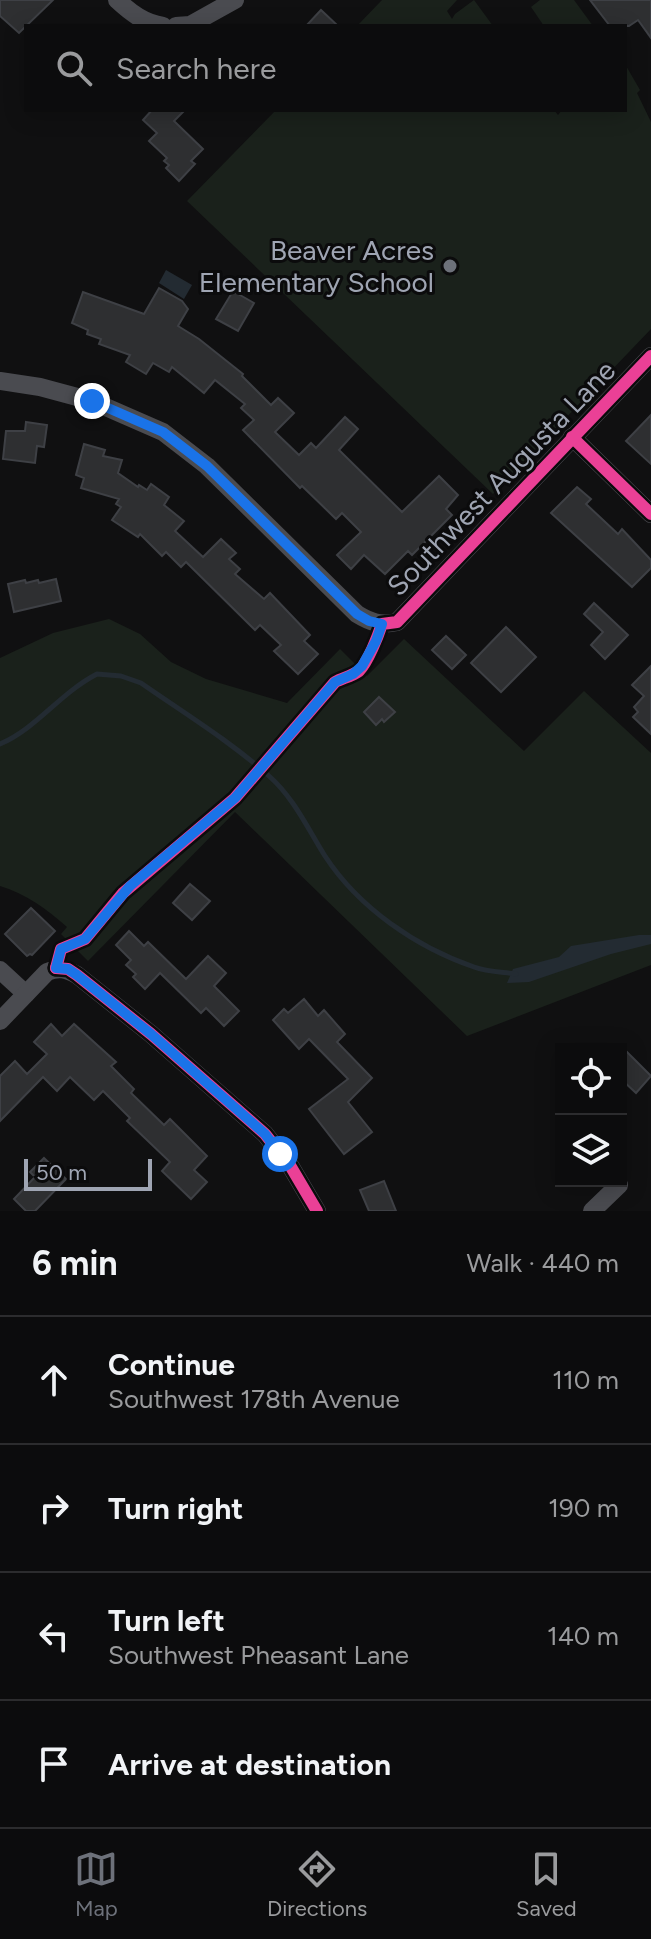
<!DOCTYPE html>
<html lang="en">
<head>
<meta charset="utf-8">
<style>
  body { margin:0; font-family:Figtree,sans-serif; background:#1a1a1b; color:#f1f3f6 }
  .controls { position:absolute; right:24px; bottom:24px; display:grid; overflow:hidden; border-radius:0px; box-shadow:0 4px 20px #0003 }
  .controls button { width:72px; height:72px; display:grid; place-items:center; padding:0; border:0; border-bottom:2px solid #2c2c2e; background:#0c0c0d; color:#f1f3f6; font:40px sans-serif }
  .scale { position:absolute; left:24px; bottom:20px; width:128px; box-sizing:border-box; padding-left:8px; border:4px solid #9fa5b3; border-top:0; font-size:22px; line-height:28px; white-space:nowrap; color:#9fa5b3; -webkit-text-stroke:6px #0b0b0c; paint-order:stroke }
  .stop { position:absolute; width:24px; height:24px; margin:-18px; border:6px solid #1a73e8; border-radius:50%; background:#fff }
  .stop.end { background:#1a73e8; border-color:#fff; box-shadow:0 2px 8px #0008 }
  .list { margin:0; padding:0; list-style:none }
  h2 { display:flex; justify-content:space-between; align-items:center; height:104px; margin:0; padding:0 32px; font-size:34px }
  h2 small { font-size:26px; font-weight:400; color:#9a9b9d }
  .list li { display:grid; grid-template-columns:52px 1fr auto; gap:24px; align-items:center; box-sizing:border-box; height:128px; padding:0 32px; border-top:2px solid #2c2c2e }
  .list b { display:block; font-size:30px; white-space:nowrap }
  .list p { margin:0; font-size:26px; white-space:nowrap; color:#9a9b9d }
  .list em { font-size:26px; font-style:normal; color:#9a9b9d }
  .icon { flex:none; width:44px; height:44px; fill:none; stroke:currentColor; stroke-width:2; stroke-linecap:round; stroke-linejoin:round }
  .map { position:relative; flex:none; width:651px; height:1211px; overflow:hidden }
  .search { position:absolute; background:#0c0c0d; box-shadow:0 4px 20px #0003; left:24px; right:24px; top:24px; height:88px; display:flex; align-items:center; gap:20px; box-sizing:border-box; padding:0 28px; border-radius:0px; color:#9a9b9d; font-size:30px }
  .sheet { height:616px; background:#0c0c0d }
  nav { display:flex; justify-content:space-around; align-items:center; box-sizing:border-box; height:112px; border-top:2px solid #2c2c2e; background:#0c0c0d; font-size:22px; color:#9a9b9d }
  nav a { display:grid; justify-items:center; gap:4px }
  nav .on { color:#6d717a }
  .map>svg:first-child { display:block }
  .green { fill:#1a211b }
  .water { fill:#232b32 }
  .lines { fill:none; stroke-linecap:round; stroke-linejoin:round }
  .stream { stroke:#232b32; stroke-width:5 }
  .building { fill:#2e2f31; stroke:#3e4045; stroke-width:2 }
  .minor { stroke:#4a4b50; stroke-width:18 }
  .cycleway-casing { stroke:#0b0b0c; stroke-width:17 }
  .cycleway { stroke:#ea4096; stroke-width:12 }
  .route { stroke:#1a73e8; stroke-width:10 }
  .poi-dot { fill:#6d717a; stroke:#0b0b0c; stroke-width:3 }
  .labels { text-anchor:middle; stroke-width:6; stroke-linejoin:round; paint-order:stroke }
  .poi-label { font-size:28px; fill:#9fa5b3; stroke:#0b0b0c; text-anchor:end }
  .street-label { font-size:28px; fill:#9fa5b3; stroke:#0b0b0c }
</style>
</head>
<body>
<div class="map">
<svg width="651" height="1211" viewBox="0 0 651 1211">
  <rect width="100%" height="100%" fill="#101011"/>
  <g class="green">
    <polygon points="382,0 457,0 447,11 452,19 455,14 474,0 493,26 357,26"/>
    <polygon points="540,0 574,0 593,26 544,26 531,7"/>
    <polygon points="625,64 640,90 637,93 651,122 651,329 493,494 187,201 276,110 554,110 558,115 562,110 625,110"/>
    <path d="M109,619L140,634L171,662L206,679L287,703L340,649L367,676L404,639L524,751L584,691L651,753V965L467,1036L235,812L88,961L61,934L67,927C47,909 26,894 0,886V658L53,633Z"/>
  </g>
  <g class="water">
    <polygon points="166,270 192,285 184,299 159,283"/>
    <polygon points="639,935 651,935 651,944 611,954 529,982 507,983 513,969 559,957 571,946"/>
  </g>
  <g class="lines">
    <path class="stream" d="M0,744C36,729 60,693 97,674L121,676L141,683C184,713 230,741 269,776C294,798 308,829 325,856C359,908 416,947 474,967C487,972 503,972 516,974"/>
  </g>
  <g class="building">
    <polygon points="0,0 53,0 19,33 0,16"/>
    <polygon points="590,0 651,0 651,38 638,20 629,26 610,26"/>
    <polygon points="321,10 338,26 306,26"/>
    <polygon points="152,110 185,110 174,121 203,149 191,161 195,164 179,181 166,168 169,165 164,161 167,158 149,141 157,133 143,120"/>
    <polygon points="159,288 182,301 188,309 178,326 199,339 243,374 242,376 271,405 278,398 294,413 275,432 299,455 311,443 316,448 345,417 358,429 339,450 402,512 439,476 458,495 446,509 452,515 412,555 408,551 385,574 364,555 351,569 337,555 361,532 342,513 336,519 302,486 300,488 243,430 254,420 241,408 245,404 215,380 204,393 172,367 169,372 153,363 146,374 126,362 130,355 99,344 101,339 87,334 88,330 72,323 83,292 144,314"/>
    <polygon points="233,291 254,303 238,331 216,319"/>
    <polygon points="651,415 651,464 626,441"/>
    <polygon points="26,422 47,425 44,447 37,446 35,463 3,459 6,431 25,431"/>
    <polygon points="84,444 105,450 103,456 122,460 118,473 138,487 139,485 147,490 151,484 169,497 164,505 184,521 175,531 203,557 221,539 236,553 229,559 240,569 235,574 264,599 270,593 310,635 304,641 318,654 298,674 274,651 281,645 260,625 255,630 186,562 181,567 166,552 162,556 140,534 138,537 112,520 121,507 116,504 119,499 81,488 84,478 76,475"/>
    <polygon points="577,487 591,499 586,504 618,534 622,529 651,560 651,568 632,587 551,513"/>
    <polygon points="56,579 61,601 14,612 8,584 25,580 26,583 38,580 39,583"/>
    <polygon points="594,603 628,635 605,659 591,645 603,632 584,614"/>
    <polygon points="506,627 536,657 501,692 471,663"/>
    <polygon points="446,636 466,655 452,669 432,650"/>
    <polygon points="651,666 651,734 633,717 638,712 634,707 644,696 632,685"/>
    <polygon points="379,697 395,712 384,722 382,719 376,725 364,712"/>
    <polygon points="190,884 210,901 192,920 173,903"/>
    <polygon points="31,908 55,931 32,955 30,954 27,956 5,934"/>
    <polygon points="129,931 144,946 148,942 186,979 208,956 226,973 214,986 239,1011 224,1026 206,1008 201,1013 160,973 145,989 133,977 136,974 126,965 131,960 116,945"/>
    <polygon points="304,999 318,1016 324,1010 345,1034 337,1042 372,1078 348,1102 372,1132 344,1154 309,1109 348,1079 309,1039 299,1049 273,1020 284,1009 288,1013"/>
    <polygon points="51,1024 62,1036 74,1024 116,1062 111,1066 134,1089 131,1093 164,1125 170,1119 207,1156 194,1170 207,1182 191,1199 162,1171 170,1162 127,1121 130,1118 103,1091 94,1100 70,1077 57,1091 43,1077 0,1121 0,1076 15,1061 27,1074 47,1054 34,1042"/>
    <polygon points="621,1046 651,1076 636,1093 621,1079"/>
    <polygon points="44,1158 66,1179 35,1211 26,1211 14,1199 35,1177 30,1172"/>
    <polygon points="384,1181 396,1211 369,1211 360,1190"/>
  </g>
  <g class="lines">
    <g class="minor">
      <path d="M117,0C131,13 144,23 163,26"/>
      <polyline points="176,26 190,25 235,0"/>
      <path d="M0,381L40,387L92,401L163,432L207,466L357,614C370,622 381,626 397,622L651,356"/>
      <polyline points="572,437 651,514"/>
      <polyline points="0,970 26,994"/>
      <path d="M0,1021L47,972C59,967 66,969 77,975L151,1034L265,1134L291,1167L317,1211"/>
      <polyline points="592,1211 619,1185"/>
    </g>
    <g class="cycleway-casing">
      <g id="cycleway">
        <polyline points="572,437 651,514"/>
        <path d="M56,968L61,949L85,939L123,893L235,798L335,682C343,678 352,676 359,671C368,662 378,636 382,624L397,622L651,356"/>
        <polyline points="56,968 68,969 77,975 151,1034 265,1134 291,1167 317,1211"/>
      </g>
    </g>
    <use href="#cycleway" class="cycleway"/>
  </g>
  <g class="lines">
    <polyline class="route" points="92,401 163,432 207,466 357,614 369,621 382,624 376,641 362,666 353,674 335,682 235,798 130,886 85,939 61,949 56,968 68,969 77,975 151,1034 265,1134 280,1154"/>
  </g>
  <circle class="poi-dot" cx="450" cy="266" r="8"/>
  <g class="labels">
    <g class="poi-label">
      <text x="434" y="260">Beaver Acres<tspan x="434" dy="32">Elementary School</tspan></text>
    </g>
    <g class="street-label">
      <text transform="translate(501 478) rotate(-46)" y="10">Southwest Augusta Lane</text>
    </g>
  </g>
</svg>
<div class="controls">
<button><svg class="icon" aria-label="locate" viewBox="0 0 24 24"><circle cx="12" cy="12" r="6"/><path d="M12 2v4M12 18v4M2 12h4M18 12h4"/></svg></button>
<button><svg class="icon" aria-label="layers" viewBox="0 0 24 24"><path d="M12 4l9 5-9 5-9-5zM3 14l9 5 9-5"/></svg></button>
</div>
<div class="scale">50 m</div>
<div class="stop" style="left:280px;top:1154px"></div>
<div class="stop end" style="left:92px;top:401px"></div>
<div class="search"><svg class="icon" aria-label="search" viewBox="0 0 24 24"><circle cx="10" cy="10" r="6"/><path d="M15 15l6 6"/></svg>Search here</div>
</div>
<section class="sheet">
<h2>6 min<small>Walk · 440 m</small></h2>
<ul class="list">
<li><svg class="icon" aria-label="ahead" viewBox="0 0 24 24"><path d="M12 20V5M6 11l6-6 6 6"/></svg><div><b>Continue</b><p>Southwest 178th Avenue</p></div><em>110 m</em></li>
<li><svg class="icon" aria-label="right" viewBox="0 0 24 24"><path d="M7 20v-9h11M14 6l5 5-5 5"/></svg><div><b>Turn right</b></div><em>190 m</em></li>
<li><svg class="icon" aria-label="left" viewBox="0 0 24 24"><path d="M17 20v-9H6M10 6l-5 5 5 5"/></svg><div><b>Turn left</b><p>Southwest Pheasant Lane</p></div><em>140 m</em></li>
<li><svg class="icon" aria-label="arrive" viewBox="0 0 24 24"><path d="M6 21V4h12l-3 4 3 4H6"/></svg><div><b>Arrive at destination</b></div></li>
</ul>
</section>
<nav>
<a class="on"><svg class="icon" aria-label="map" viewBox="0 0 24 24"><path d="M3 6l6-2 6 2 6-2v14l-6 2-6-2-6 2zM9 4v14M15 6v14"/></svg>Map</a>
<a><svg class="icon" aria-label="directions" viewBox="0 0 24 24"><path d="M12 3l9 9-9 9-9-9zM9 14v-3h6M13 9l2 2-2 2"/></svg>Directions</a>
<a><svg class="icon" aria-label="saved" viewBox="0 0 24 24"><path d="M7 4h10v16l-5-4-5 4z"/></svg>Saved</a>
</nav>
</body>
</html>
